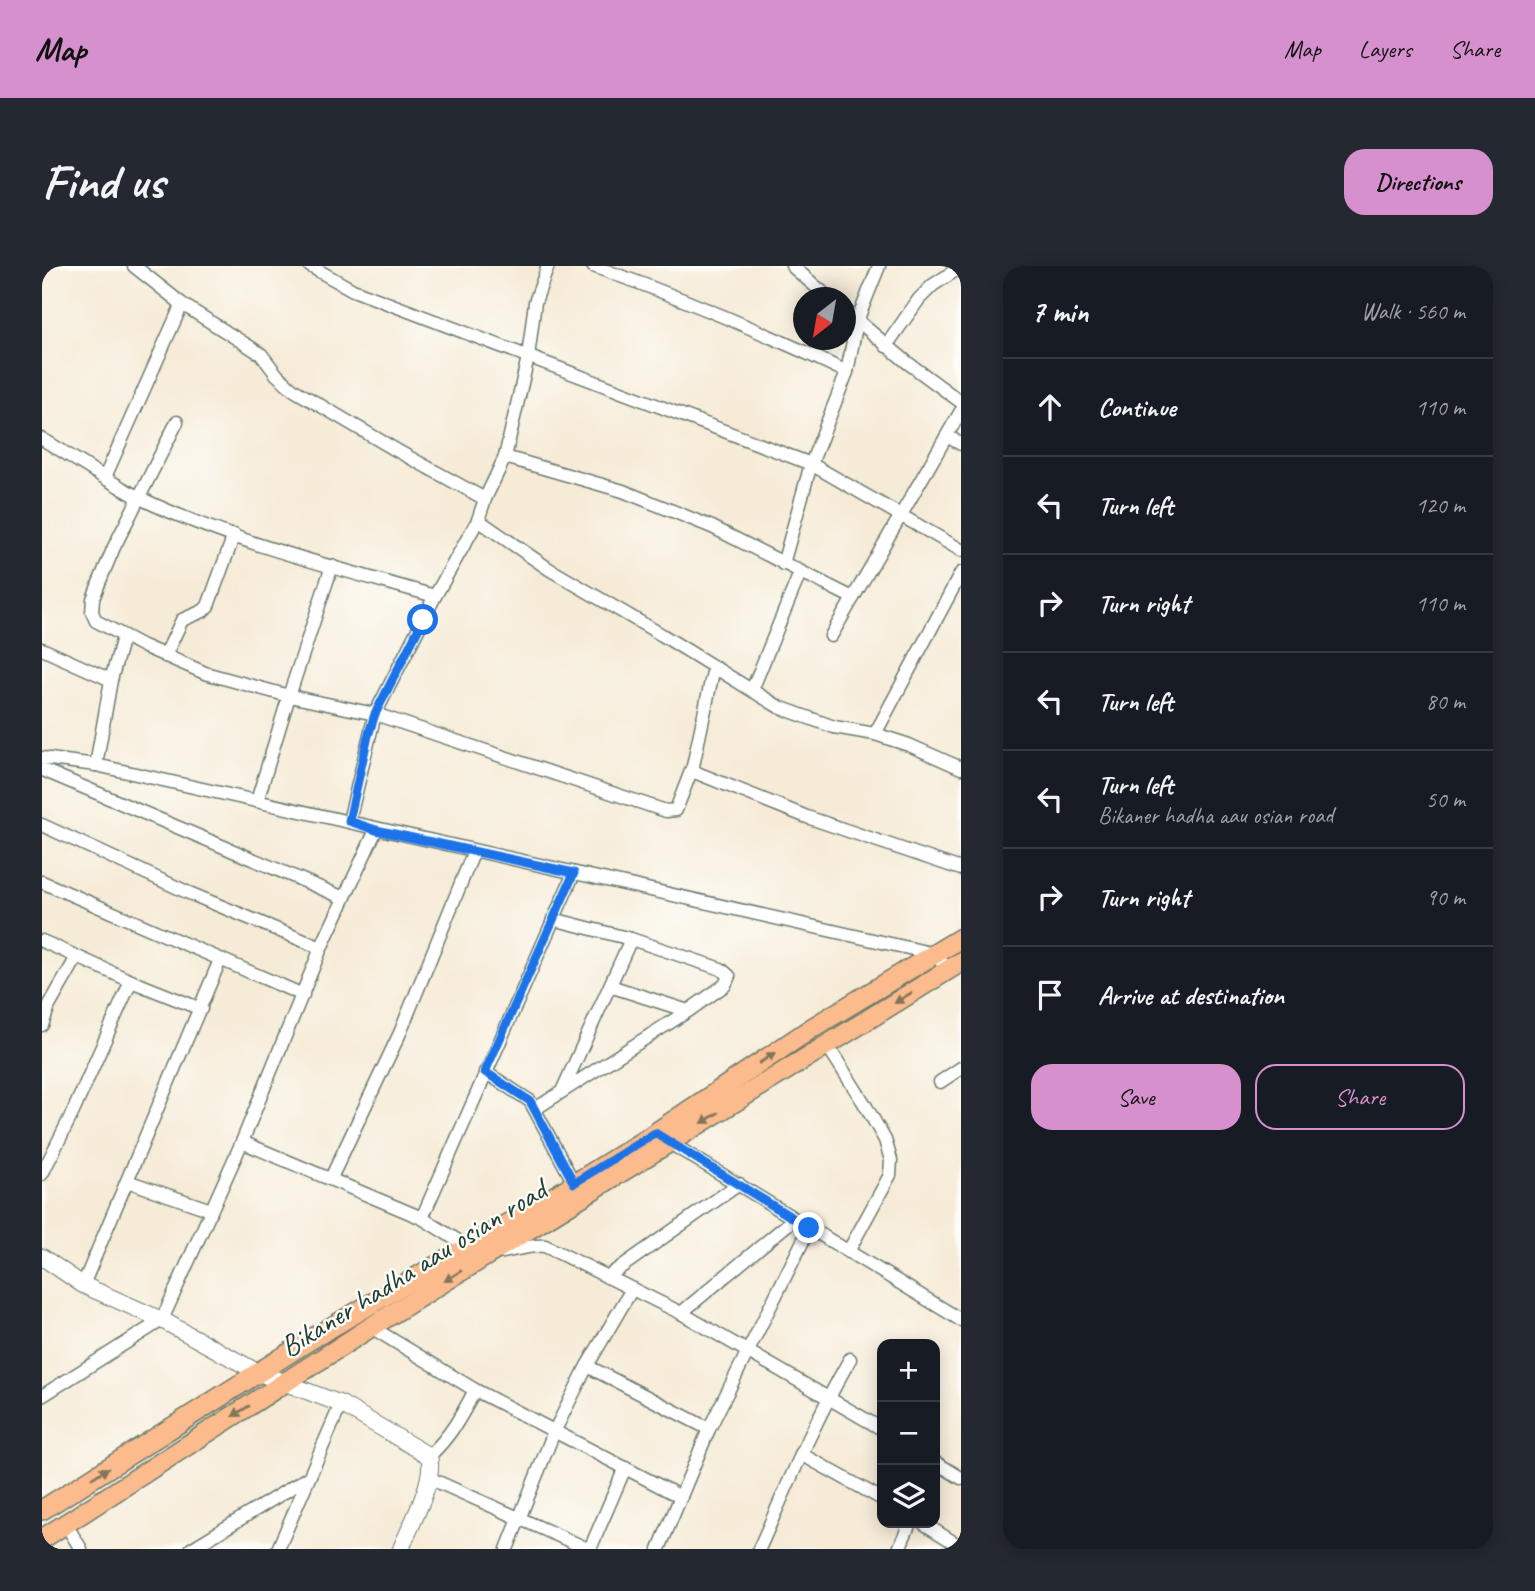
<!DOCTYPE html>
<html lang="en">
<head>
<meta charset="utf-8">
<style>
  body { margin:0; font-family:Caveat,sans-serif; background:#242831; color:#f1f3f6 }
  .controls { position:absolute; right:21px; bottom:21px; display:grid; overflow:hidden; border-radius:14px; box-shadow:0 4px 18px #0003 }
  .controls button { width:63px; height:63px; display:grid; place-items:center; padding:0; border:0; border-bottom:2px solid #363941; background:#171b24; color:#f1f3f6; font:35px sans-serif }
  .compass { position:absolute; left:751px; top:21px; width:63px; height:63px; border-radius:50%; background:#171b24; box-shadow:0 4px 18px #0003; rotate:211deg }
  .stop { position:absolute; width:21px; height:21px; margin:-16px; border:5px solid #1a73e8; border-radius:50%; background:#fff }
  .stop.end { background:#1a73e8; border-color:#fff; box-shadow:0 2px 7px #0008 }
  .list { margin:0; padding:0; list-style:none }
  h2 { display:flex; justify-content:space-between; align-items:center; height:91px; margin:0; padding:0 28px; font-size:30px }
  h2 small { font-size:23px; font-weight:400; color:#9ea1a6 }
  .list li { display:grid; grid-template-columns:46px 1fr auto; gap:21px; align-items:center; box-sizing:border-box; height:98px; padding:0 28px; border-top:2px solid #363941 }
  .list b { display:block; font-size:26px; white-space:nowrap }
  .list p { margin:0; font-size:23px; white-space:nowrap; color:#9ea1a6 }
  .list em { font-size:23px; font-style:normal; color:#9ea1a6 }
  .actions { display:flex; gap:14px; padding:21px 28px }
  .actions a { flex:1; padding:16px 0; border:2px solid #d690ce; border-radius:21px; text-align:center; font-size:24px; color:#d690ce }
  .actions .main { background:#d690ce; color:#111 }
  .icon { flex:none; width:38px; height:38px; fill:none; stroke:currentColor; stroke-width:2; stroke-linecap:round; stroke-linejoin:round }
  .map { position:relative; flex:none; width:919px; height:1283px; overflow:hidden; border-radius:21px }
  header { display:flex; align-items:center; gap:42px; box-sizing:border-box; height:98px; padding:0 35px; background:#d690ce; color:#111 }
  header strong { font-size:33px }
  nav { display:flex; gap:38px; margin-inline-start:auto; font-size:24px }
  .intro { display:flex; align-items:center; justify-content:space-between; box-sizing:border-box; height:168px; padding:0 42px }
  h1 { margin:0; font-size:49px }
  .button { padding:18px 32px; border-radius:21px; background:#d690ce; color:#111; font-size:24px; font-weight:700 }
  main { display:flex; gap:42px; padding:0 42px }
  aside { flex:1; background:#171b24; border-radius:21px; box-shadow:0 4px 18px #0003 }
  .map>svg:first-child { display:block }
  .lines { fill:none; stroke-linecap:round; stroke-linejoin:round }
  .minor-casing { stroke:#6a7a6d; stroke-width:15 }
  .tertiary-casing { stroke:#6a7a6d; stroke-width:18 }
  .primary-casing { stroke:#6a7a6d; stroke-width:22 }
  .minor { stroke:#fff; stroke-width:12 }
  .tertiary { stroke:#fff; stroke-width:16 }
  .primary { stroke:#fbbb8c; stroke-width:19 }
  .oneway { fill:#82765c }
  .route { stroke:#1a73e8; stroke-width:9 }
  .labels { text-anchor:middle; stroke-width:5; stroke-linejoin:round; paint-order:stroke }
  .street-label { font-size:30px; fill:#1f3d34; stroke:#fdfcf7 }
</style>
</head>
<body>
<header>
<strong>Map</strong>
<nav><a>Map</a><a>Layers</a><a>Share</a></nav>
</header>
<div class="intro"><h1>Find us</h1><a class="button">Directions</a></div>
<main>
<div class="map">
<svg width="919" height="1283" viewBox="0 0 919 1283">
  <rect width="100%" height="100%" fill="#fdfcf7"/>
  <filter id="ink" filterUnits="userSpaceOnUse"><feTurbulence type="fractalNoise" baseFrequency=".0143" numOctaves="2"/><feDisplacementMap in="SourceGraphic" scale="14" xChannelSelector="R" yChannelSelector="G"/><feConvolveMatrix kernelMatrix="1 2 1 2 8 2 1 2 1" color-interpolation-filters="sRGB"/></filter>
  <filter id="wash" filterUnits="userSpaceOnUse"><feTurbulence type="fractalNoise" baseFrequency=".00686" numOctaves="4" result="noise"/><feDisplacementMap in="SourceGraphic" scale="28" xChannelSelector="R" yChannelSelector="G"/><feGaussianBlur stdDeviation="1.57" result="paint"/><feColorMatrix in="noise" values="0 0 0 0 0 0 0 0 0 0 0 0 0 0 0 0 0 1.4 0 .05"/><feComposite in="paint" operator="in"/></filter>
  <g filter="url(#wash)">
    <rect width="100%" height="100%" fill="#f6ebd7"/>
  </g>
  <g filter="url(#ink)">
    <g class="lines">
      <g class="minor-casing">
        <g id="minor">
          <polyline points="92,0 140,38 219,88 235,109 252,124 354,184 443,233"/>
          <polyline points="268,0 311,24 769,198 919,284"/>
          <path d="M551,0C638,31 722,66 805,106"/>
          <polyline points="750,0 787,32"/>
          <polyline points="804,45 866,97 919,136"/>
          <polyline points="844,80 877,33 891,19 919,1"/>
          <polyline points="135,156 72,281 57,317 51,333 50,346 54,355 101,380 163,407 247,430 333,448 624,545 634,544 651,500 672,401"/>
          <polyline points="905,170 919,178"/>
          <path d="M0,173C33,192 66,216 100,233C192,277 295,302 393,330"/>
          <polyline points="463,191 581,225 670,261 811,332"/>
          <polyline points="63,211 140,38"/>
          <polyline points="436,254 507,303 620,369 737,441 792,461 833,468 867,479 919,502"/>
          <polyline points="741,298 769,198 805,106 815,55 837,0"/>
          <polyline points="789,370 919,145"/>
          <polyline points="0,383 69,414"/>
          <polyline points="123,390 140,354 161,345 166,340 192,269"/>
          <polyline points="710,424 758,307"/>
          <polyline points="833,468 919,307"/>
          <polyline points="0,492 54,499 893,688 906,704"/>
          <polyline points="54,499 69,414 81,371"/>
          <polyline points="1,504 302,632"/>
          <polyline points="650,505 765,551 919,603"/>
          <polyline points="215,535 247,430 290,300"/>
          <polyline points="307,555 333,448 393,330 436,254 443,233 463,191 486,91 493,36 506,0"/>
          <polyline points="0,559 147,627 279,682"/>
          <polyline points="0,616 261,729"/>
          <polyline points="0,675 89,715 159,743"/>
          <polyline points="568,720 646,745"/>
          <polyline points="0,759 7,740 35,691"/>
          <polyline points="785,779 822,837 843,874 849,894 848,909 806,986"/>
          <polyline points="443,806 488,835 532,917"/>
          <polyline points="898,816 919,802"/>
          <polyline points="521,823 589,673"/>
          <polyline points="493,843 646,745 683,719 687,710 679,703 589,673 511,653"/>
          <polyline points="623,874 919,1054"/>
          <polyline points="200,876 380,952 426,981"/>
          <polyline points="0,908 31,846 89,715"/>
          <polyline points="289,912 358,767 432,585"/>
          <polyline points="85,915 169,944"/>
          <polyline points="380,952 532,607"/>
          <path d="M455,987C470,985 490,978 503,980L639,1047L840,1163"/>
          <polyline points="565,1011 697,918"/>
          <polyline points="41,1019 178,694"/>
          <polyline points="639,1047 752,953"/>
          <polyline points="329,1061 433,1124 639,1231"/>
          <polyline points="545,1100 667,1163"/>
          <polyline points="0,1130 120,1054 200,876 279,682 334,564"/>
          <polyline points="759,1188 840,1233"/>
          <path d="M387,1190C408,1171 420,1149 433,1124"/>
          <polyline points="893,1196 919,1212"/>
          <polyline points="387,1212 546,1283"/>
          <polyline points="23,1257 39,1283"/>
          <polyline points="881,1257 919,1281"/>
          <polyline points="149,1283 267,1211"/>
          <polyline points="236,1283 299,1138"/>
          <polyline points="465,1283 512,1166 545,1100 590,1023"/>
          <polyline points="548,1283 583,1202"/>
          <polyline points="617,1283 667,1163 767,963"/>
          <path d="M717,1283C746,1218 773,1154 808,1093"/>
          <polyline points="857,1283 868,1257"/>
        </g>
      </g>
      <g class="tertiary-casing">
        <path id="tertiary" d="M0,991L41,1019L120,1054L217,1107L299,1138L387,1190C394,1214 368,1260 359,1283"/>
      </g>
      <g class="primary-casing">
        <g id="primary">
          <polyline points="0,1244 271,1072 511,931 609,870 770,762 919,672"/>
          <polyline points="0,1273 329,1061 919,696"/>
        </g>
      </g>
      <use href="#minor" class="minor"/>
      <use href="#tertiary" class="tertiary"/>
      <use href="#primary" class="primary"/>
    </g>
    <defs><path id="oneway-solid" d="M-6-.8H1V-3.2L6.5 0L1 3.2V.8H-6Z" transform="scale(1.75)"/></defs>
    <g class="oneway">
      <use href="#oneway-solid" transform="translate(861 732) rotate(148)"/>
      <use href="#oneway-solid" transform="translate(725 792) rotate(-34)"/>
      <use href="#oneway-solid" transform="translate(668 852) rotate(148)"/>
      <use href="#oneway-solid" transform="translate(411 1010) rotate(148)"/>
      <use href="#oneway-solid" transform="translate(199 1145) rotate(148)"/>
      <use href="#oneway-solid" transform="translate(58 1207) rotate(-32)"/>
    </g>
  </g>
  <g class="lines" filter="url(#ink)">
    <polyline class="route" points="381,354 333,448 326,470 307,555 334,564 532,607 443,806 488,835 532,917 613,867 767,962"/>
  </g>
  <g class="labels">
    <g class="street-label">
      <text transform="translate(371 1002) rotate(-32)" y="10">Bikaner hadha aau osian road</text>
    </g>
  </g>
</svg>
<div class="controls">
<button>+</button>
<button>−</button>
<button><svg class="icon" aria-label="layers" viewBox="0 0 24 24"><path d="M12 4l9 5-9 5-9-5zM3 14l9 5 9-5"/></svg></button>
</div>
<svg class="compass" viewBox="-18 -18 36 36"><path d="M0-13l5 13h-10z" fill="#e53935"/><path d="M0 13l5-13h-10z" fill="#9ea1a6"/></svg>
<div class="stop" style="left:381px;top:354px"></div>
<div class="stop end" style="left:767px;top:962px"></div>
</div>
<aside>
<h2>7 min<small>Walk · 560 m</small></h2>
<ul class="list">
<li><svg class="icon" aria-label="ahead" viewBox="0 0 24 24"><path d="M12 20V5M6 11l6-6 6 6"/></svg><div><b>Continue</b></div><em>110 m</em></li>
<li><svg class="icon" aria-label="left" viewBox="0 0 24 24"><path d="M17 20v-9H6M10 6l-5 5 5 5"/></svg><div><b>Turn left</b></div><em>120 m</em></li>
<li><svg class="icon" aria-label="right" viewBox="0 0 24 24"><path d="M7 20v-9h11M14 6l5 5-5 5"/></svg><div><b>Turn right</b></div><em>110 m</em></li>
<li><svg class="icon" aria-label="left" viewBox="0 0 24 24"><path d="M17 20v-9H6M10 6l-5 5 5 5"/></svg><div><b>Turn left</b></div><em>80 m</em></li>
<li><svg class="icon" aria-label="left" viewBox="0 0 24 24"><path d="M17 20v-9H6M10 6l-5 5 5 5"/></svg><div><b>Turn left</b><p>Bikaner hadha aau osian road</p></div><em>50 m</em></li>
<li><svg class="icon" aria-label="right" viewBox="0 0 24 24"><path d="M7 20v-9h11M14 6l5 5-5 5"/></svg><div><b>Turn right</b></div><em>90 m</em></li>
<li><svg class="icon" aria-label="arrive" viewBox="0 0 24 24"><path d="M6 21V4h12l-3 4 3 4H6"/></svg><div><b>Arrive at destination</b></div></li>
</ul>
<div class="actions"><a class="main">Save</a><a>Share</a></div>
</aside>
</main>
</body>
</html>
